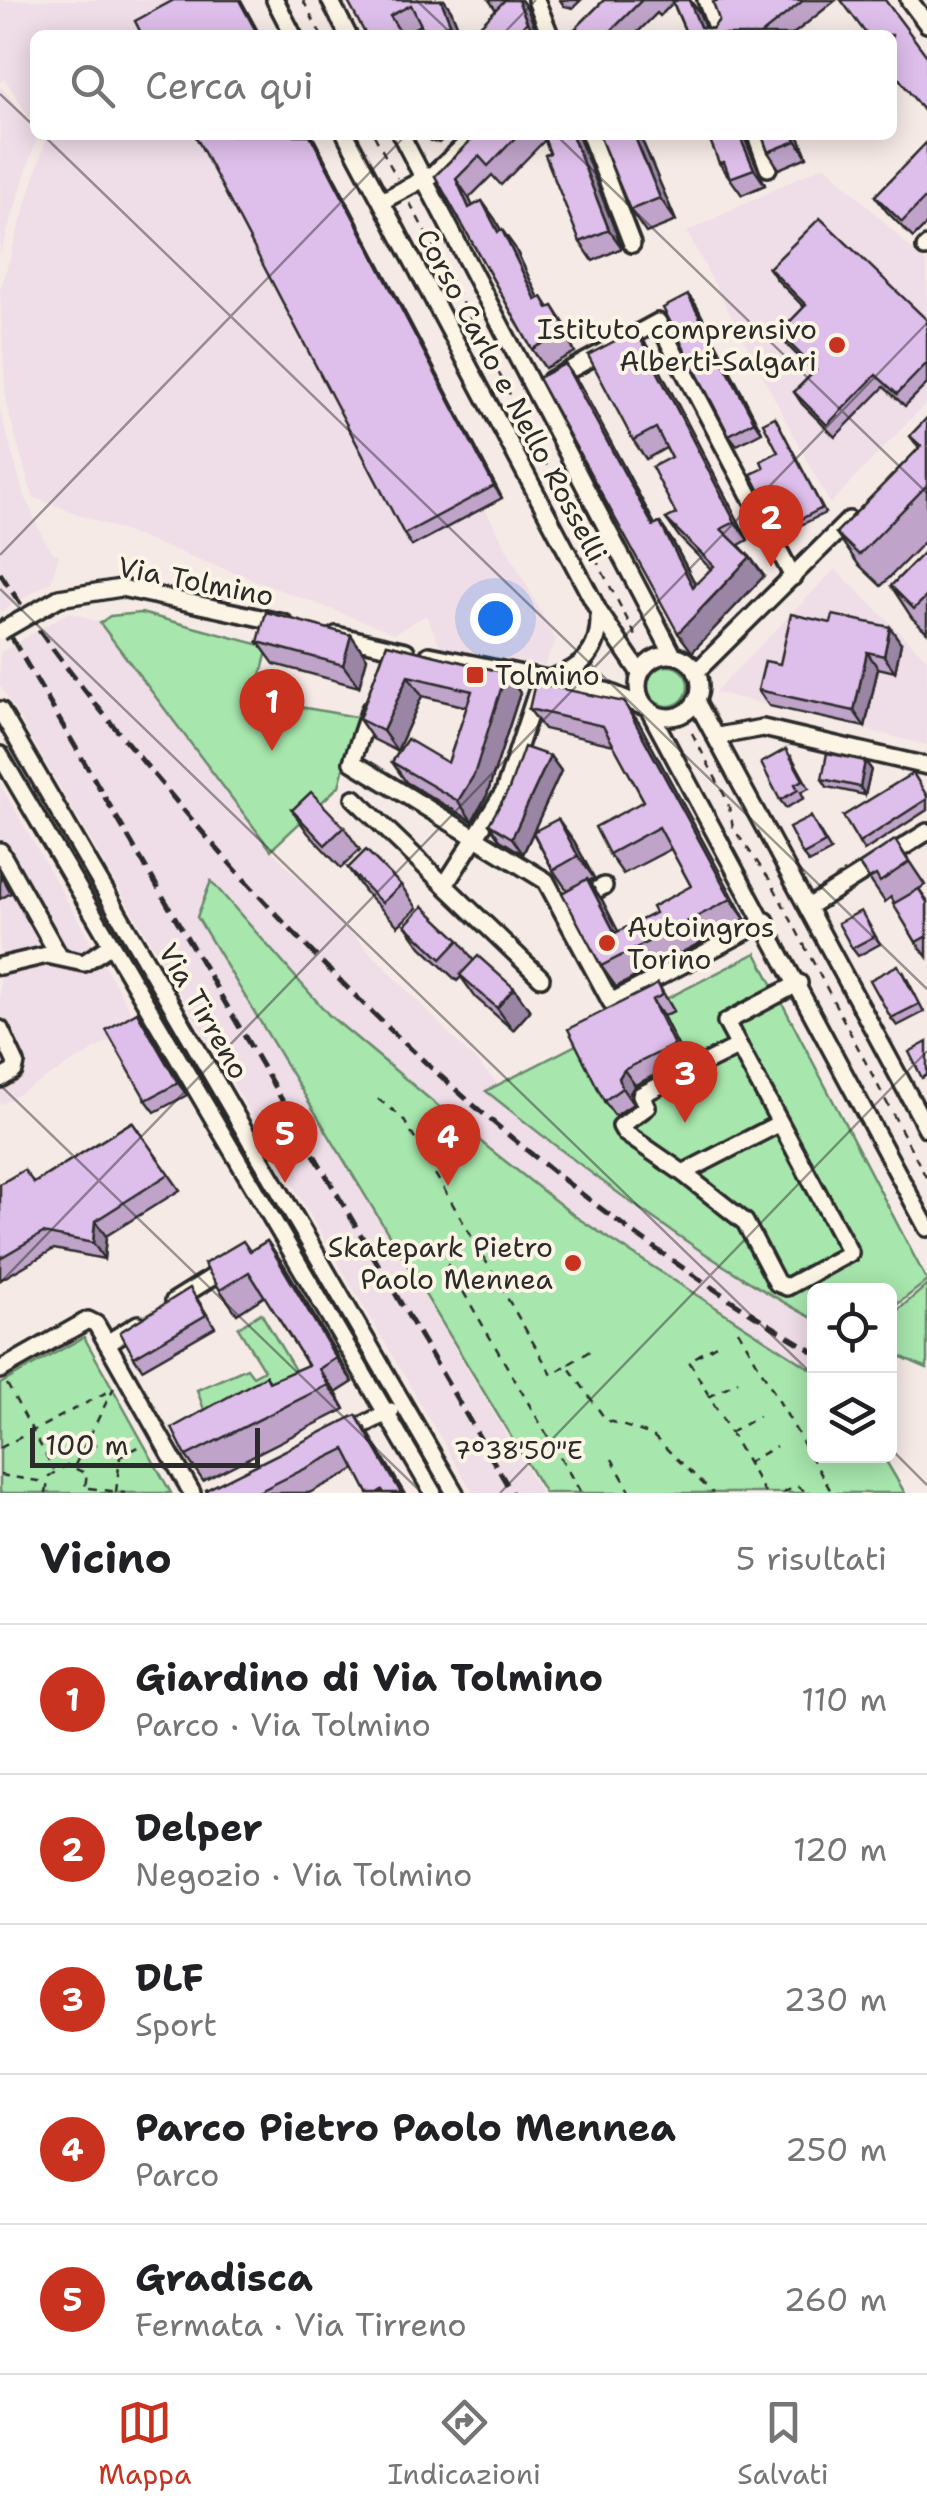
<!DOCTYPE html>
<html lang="it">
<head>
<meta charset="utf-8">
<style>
  body { margin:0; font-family:"Shantell Sans",sans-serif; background:#f6f6f6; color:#202124 }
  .controls { position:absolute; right:30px; bottom:30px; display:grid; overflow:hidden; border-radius:15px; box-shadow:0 5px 25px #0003 }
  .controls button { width:90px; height:90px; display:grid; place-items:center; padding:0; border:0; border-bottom:2px solid #e0e0e0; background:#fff; color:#202124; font:50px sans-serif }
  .scale { position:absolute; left:30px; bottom:25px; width:230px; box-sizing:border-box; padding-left:10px; border:5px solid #2b2b2b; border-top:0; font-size:28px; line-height:35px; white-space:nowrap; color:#2b2b2b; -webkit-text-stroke:8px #fcf5e5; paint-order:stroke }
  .you { position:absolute; left:495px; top:618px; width:35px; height:35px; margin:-25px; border:8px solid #fff; border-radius:50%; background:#1a73e8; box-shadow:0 0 0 15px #1a73e833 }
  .badge { display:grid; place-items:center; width:65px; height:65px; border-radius:50%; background:#c8321e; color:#fff; font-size:32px; font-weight:700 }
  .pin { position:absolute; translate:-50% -82px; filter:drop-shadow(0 2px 5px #0008) }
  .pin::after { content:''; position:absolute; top:52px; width:35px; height:30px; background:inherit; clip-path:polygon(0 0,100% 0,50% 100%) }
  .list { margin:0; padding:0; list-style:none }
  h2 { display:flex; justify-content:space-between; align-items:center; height:130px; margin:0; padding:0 40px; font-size:42px }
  h2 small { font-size:32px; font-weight:400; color:#757577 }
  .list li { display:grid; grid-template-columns:65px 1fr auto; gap:30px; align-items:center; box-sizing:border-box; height:150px; padding:0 40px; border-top:2px solid #e0e0e0 }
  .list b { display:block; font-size:38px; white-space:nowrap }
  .list p { margin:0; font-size:32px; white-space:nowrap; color:#757577 }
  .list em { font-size:32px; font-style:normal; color:#757577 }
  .icon { flex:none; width:55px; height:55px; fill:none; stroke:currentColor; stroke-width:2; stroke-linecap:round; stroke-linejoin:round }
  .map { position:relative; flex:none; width:927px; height:1493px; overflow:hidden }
  .search { position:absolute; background:#fff; box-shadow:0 5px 25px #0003; left:30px; right:30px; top:30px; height:110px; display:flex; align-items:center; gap:25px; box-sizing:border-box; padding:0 35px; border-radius:15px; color:#757577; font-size:38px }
  .sheet { height:880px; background:#fff }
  nav { display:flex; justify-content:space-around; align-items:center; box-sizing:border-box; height:140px; border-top:2px solid #e0e0e0; background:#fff; font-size:28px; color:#757577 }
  nav a { display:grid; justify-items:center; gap:5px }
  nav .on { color:#c8321e }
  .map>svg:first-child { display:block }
  .built { fill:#efdde7 }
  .green { fill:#a7e6ad; stroke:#69886c; stroke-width:2.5 }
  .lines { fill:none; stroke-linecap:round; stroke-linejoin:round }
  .minor-casing { stroke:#2b2b2b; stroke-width:22 }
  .path { stroke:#2b2b2b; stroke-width:2.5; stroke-dasharray:8 8; stroke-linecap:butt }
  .minor { stroke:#fcf5e5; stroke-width:15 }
  .rail { stroke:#2b2b2b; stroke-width:5; stroke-dasharray:15 8; stroke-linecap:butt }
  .minor-bridge-casing { stroke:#2b2b2b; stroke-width:22; stroke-linecap:butt }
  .minor-bridge { stroke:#fcf5e5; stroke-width:15 }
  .wall { fill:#bfa3c9; stroke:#2b2b2b; stroke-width:2.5 }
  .shaded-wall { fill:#9b85a4; stroke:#2b2b2b; stroke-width:2.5 }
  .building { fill:#debeea; stroke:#2b2b2b; stroke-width:2.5 }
  .ticks { fill:none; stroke:#2b2b2b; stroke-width:2.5; stroke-opacity:0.45 }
  .poi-dot { fill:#c8321e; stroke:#fcf5e5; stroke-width:4 }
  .labels { text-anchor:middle; stroke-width:8; stroke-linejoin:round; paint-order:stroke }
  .poi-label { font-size:28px; fill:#2b2b2b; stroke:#fcf5e5; text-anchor:end }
  .street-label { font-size:28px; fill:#2b2b2b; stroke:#fcf5e5 }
  .ticks-label { font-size:25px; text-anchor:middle; fill:#2b2b2b; stroke:#fcf5e5; stroke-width:8; stroke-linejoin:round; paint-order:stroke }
</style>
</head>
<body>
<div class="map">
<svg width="927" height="1493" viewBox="0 0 927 1493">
  <rect width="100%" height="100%" fill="#f6eae6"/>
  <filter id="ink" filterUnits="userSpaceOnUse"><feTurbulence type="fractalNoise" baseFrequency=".01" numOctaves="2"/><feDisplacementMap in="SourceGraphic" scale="20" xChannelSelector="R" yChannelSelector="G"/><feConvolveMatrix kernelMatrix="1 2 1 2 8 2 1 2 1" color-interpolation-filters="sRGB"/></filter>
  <g filter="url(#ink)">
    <g class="built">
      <polygon points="0,0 241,0 260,35 35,35 35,126 5,79 0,82"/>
      <polygon points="0,86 26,116 36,140 0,255"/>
      <polygon points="40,135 312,135 502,498 485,509 556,640 544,665 441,647 426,615 395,633 33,497 6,404 0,290 45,143"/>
      <polygon points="825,165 927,264 927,402 830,504 687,232"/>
      <polygon points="0,410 22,489 42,536 53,553 59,554 51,582 0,612"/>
      <polygon points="835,569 927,659 927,745 715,692"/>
      <polygon points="69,612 100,623 271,850 499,1085 487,1090 565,1154 665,1227 814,1319 814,1371 576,1217 486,1146 329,1015 211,882 197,917 541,1493 473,1493 0,685 0,653"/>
      <polygon points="0,784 138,1024 0,1105"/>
    </g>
    <g class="green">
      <polygon points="141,613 268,647 255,699 357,717 339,786 271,850 100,623 110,616"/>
      <circle cx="668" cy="686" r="20"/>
      <polygon points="211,881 329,1015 486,1146 576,1217 814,1371 814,1456 883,1456 905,1493 545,1493 197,917"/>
      <path d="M756,953L927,1281L890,1310V1290H814V1319C697,1256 590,1174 486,1091Z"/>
      <polygon points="927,1285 927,1368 890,1352 890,1317"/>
      <polygon points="261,1313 302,1382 207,1418 197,1390 247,1368 253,1376 264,1370 238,1328"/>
      <polygon points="84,1337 171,1493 0,1493 0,1384"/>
    </g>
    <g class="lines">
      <g class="minor-casing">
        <g id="minor">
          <polyline points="275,0 293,35"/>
          <polyline points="330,0 348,35"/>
          <polyline points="536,0 550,35"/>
          <polyline points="706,0 719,35"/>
          <polyline points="909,0 927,24"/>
          <polyline points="346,135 599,612 640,673"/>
          <polyline points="401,135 673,655"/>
          <polyline points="590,135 632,244"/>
          <polyline points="756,135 768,168"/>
          <polyline points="382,201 435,173 475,135"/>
          <polyline points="925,248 927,246"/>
          <polyline points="551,380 658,322 793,577"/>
          <polyline points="59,598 121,588 284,623"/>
          <polyline points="336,635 406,651"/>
          <circle cx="669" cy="686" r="31"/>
          <polyline points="429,655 606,691 645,707"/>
          <polyline points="696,672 849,520"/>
          <path d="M551,678C583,669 600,650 599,616"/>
          <polyline points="696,701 927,1129"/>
          <polyline points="370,709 352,762 546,881 611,1002 766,921"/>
          <polyline points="0,710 455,1493"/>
          <polyline points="650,712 927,1228"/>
          <polyline points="718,736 763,728 927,766"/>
          <polyline points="0,755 433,1493"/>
          <polyline points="354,798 541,978"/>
          <polyline points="0,851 59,956"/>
          <polyline points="445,885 504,792 536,694"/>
          <polyline points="578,900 604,886"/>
          <polyline points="808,907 927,832"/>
          <polyline points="0,966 47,955 84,963 111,945"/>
          <polyline points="0,1029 16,1063 14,1071 0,1079"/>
          <polyline points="739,1046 641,1095 647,1107 621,1126 625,1133 683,1173 780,1123"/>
          <polyline points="683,1173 745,1222 777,1283 787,1287 850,1253 726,1022 799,983"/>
          <polyline points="174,1301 227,1268"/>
          <polyline points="107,1343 192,1493"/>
          <polyline points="0,1370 88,1320 96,1324 107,1343 138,1324"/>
          <polyline points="345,1434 391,1411"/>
        </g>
      </g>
      <g class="path">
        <polyline points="303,0 321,35"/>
        <polyline points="374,135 397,178"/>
        <polyline points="410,203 637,638"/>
        <polyline points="692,733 728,802 733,828 770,880 927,1179"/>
        <polyline points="378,1099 402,1117 552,1375 567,1365 606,1420 652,1435 713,1493"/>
        <polyline points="447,1264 581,1493"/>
        <polyline points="738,1330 832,1493"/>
        <polyline points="716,1345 689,1361 765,1493"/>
        <polyline points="569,1364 593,1349"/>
        <polyline points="7,1384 54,1470"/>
        <polyline points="709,1397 738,1381"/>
        <polyline points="730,1433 759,1416"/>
        <polyline points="90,1442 118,1457"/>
        <polyline points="0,1448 111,1390"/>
        <polyline points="612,1459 631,1493"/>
        <polyline points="747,1463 776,1446"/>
        <polyline points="75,1465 114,1387"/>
        <polyline points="0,1475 44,1482"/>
        <polyline points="89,1488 125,1493"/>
        <polyline points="116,1492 120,1457 144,1444"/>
        <polyline points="46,1493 49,1476 67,1465 87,1474 84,1493"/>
        <polyline points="783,1493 797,1486 808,1493"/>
      </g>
      <use href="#minor" class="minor"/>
      <g class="rail">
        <path d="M0,573C49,650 108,720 166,789C352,1013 564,1203 814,1352"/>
        <polyline points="0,618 512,1493"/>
      </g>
      <g class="minor-bridge-casing">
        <polyline id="minor-bridge" points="0,632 59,598"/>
      </g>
      <use href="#minor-bridge" class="minor-bridge"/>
    </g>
    <g class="wall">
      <polygon points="347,0 444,0 451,10 461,35 426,35 421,25 402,34"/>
      <polygon points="489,0 521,0 527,8 538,35 471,35 496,10"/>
      <polygon points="560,0 581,0 573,8 564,6"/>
      <polygon points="604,0 676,0 673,2 678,0 690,0 699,12 705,27 712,29 719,20 719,0 836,0 792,35 687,35 673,3 660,16 657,13 635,35 569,35"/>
      <polygon points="312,135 502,498 412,546 404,534"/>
      <polygon points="426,135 447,135 439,143 430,141"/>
      <polygon points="476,135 578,135 622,248 593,261 580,242 545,140 501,185 492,175 469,198 472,206 482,201 501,230 502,230 515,248 539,299 542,297 549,308 553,306 573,337 568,340 575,352 545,368 532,349 435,176"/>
      <polygon points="762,135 797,135 807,157 779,169 768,152"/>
      <polygon points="745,139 765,185 742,195 719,163"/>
      <polygon points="927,142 927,224 913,238 887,212 875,196"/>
      <polygon points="644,145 676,221 646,233 630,210"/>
      <polygon points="769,268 927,320 927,384 905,406 884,387 835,437 802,404 794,392 814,372 787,345 779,333 804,307 777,280"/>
      <polygon points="688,295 696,305 762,432 737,445 729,435"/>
      <polygon points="636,330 649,349 748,540 739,545 750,557 764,576 692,652 579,383 655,525 660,523 673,542 696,585 711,569 680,538 666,519 676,514 671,457 666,448 646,459 633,440"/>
      <polygon points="775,417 825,513 783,534 780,530 764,468 778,452"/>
      <polygon points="927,418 927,539 881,586 858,564 836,533 919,448 910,436"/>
      <polygon points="927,549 927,632 912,618 891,586"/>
      <polygon points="351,635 367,658 359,687 274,664 258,642"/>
      <polygon points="901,643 895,672 878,668 865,727 769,706 758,690 780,664"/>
      <polygon points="387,644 506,673 520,693 487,795 472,821 406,782 392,762 448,763 467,707 422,696 397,751 373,739 359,719"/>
      <polygon points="624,702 639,723 745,919 616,987 601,966 567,890 553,870 533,833 523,854 500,840 489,824 550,756 561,771 533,832 574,841 594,878 589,881 602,900 618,932 655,913 691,886 671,849 623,874 609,854 644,801 614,745 544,729 529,709"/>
      <polygon points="792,757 809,788 801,792 804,798 786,808 780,800"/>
      <polygon points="865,761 871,769 865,795 827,787 822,779"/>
      <polygon points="927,795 927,810 864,851 859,843"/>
      <polygon points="292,810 344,827 360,850 341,868 308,833"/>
      <polygon points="811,817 831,851 809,863 803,855"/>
      <polygon points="895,840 925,885 919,889 927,900 927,957 916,942 891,897 885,902 859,864"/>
      <polygon points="348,868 401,885 417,908 398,926 364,891"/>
      <polygon points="0,874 11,893 0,899"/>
      <polygon points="866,919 880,944 858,956 852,948"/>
      <polygon points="405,925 459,940 473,960 514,988 530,1011 513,1030 476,998 461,977 457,981 421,947"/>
      <polygon points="904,973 924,1012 897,1026 891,1018"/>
      <polygon points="658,984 674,1011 663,1016 685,1060 635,1085 630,1093 633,1104 615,1116 604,1101"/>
      <polygon points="137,1012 187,1095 155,1112 146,1100"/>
      <polygon points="132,1122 180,1190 106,1236 104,1259 54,1249 0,1280 0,1184 34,1183"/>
      <polygon points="267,1241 284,1265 353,1382 336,1393 345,1409 203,1481 186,1456 266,1376 270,1382 308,1365 265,1296 237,1314 220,1290 250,1251"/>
      <polygon points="198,1300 215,1327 142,1369 134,1357"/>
      <polygon points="369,1434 404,1493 368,1493 356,1469 309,1493 207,1493"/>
    </g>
    <g class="shaded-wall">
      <polygon points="239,0 241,0 260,35 258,35"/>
      <polygon points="441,0 444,0 451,10 461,35 459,35 450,23"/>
      <polygon points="518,0 521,0 527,8 538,35 527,22"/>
      <polygon points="689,0 699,12 708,35 700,27"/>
      <polygon points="310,135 312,135 502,498 494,486"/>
      <polygon points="572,135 578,135 622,248 609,230"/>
      <polygon points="634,135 637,135 644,145 676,221 660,198"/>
      <polygon points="739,135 747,135 745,139 765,185 754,169"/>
      <polygon points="793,135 797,135 800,139 807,157"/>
      <polygon points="456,179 469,198 482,226 469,208"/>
      <polygon points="482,201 495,219 511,250 498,232"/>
      <polygon points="502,230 515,248 549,319 536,300"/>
      <polygon points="688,295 696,305 762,432 754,421"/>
      <polygon points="636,330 649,349 748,540 735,522"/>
      <polygon points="565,364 579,383 666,545 653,526"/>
      <polygon points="660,523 673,542 706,604 750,557 764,576 692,652 678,633 693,587"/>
      <polygon points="890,627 901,643 895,672 884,656"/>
      <polygon points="351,635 367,658 359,687 343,665"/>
      <polygon points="867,652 878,668 865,727 854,711"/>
      <polygon points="506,673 520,693 487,795 472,821 458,801"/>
      <polygon points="408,676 422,696 397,751 383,731"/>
      <polygon points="624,702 639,723 745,919 731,899"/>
      <polygon points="550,756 561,771 523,854 512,838"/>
      <polygon points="865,761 871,769 865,795 860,787"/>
      <polygon points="558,819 574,841 594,878 578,856"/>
      <polygon points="587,879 602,900 630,954 615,933"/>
      <polygon points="514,988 530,1011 513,1030 497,1008"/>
      <polygon points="652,1000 663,1016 685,1060 674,1045"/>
      <polygon points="137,1012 145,1024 187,1095 178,1083"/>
      <polygon points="624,1070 635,1085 630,1093 633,1104 622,1088 619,1078"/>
      <polygon points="95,1221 106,1236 104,1259 93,1243"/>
      <polygon points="267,1241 284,1265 353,1382 336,1358"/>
      <polygon points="319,1369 336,1393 345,1409 328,1385"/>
      <polygon points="356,1415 369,1434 404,1493 401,1493"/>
    </g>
    <g class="building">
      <polygon points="174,0 239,0 258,35 142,35 135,21"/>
      <polygon points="347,0 441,0 450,23 426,35 411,5 390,16 402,35 366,35"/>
      <polygon points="505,0 518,0 527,22 515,35 471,35"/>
      <polygon points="604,0 642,0 607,35 569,35"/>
      <polygon points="678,0 689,0 700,27 712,29 719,20 713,2 719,0 804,0 760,35 687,35 673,2"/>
      <polygon points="841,0 885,0 927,56 927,116 892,69 892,35 867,35"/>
      <polygon points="195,135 310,135 494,486 404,534"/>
      <polygon points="476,135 518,135 488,166 479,156 456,179 469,208 482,201 498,232 502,230 536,300 542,297 548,308 553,306 560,318 555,321 562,333 532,349 435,176"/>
      <polygon points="543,135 572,135 609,230 580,242 545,155 550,153"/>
      <polygon points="599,135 634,135 660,198 630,210"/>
      <polygon points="708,135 739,135 754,169 730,178 724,162 719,163"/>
      <polygon points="762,135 793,135 796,141 768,152"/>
      <polygon points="927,142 927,196 902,222 875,196"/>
      <polygon points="820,218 927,320 927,363 897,394 876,375 827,425 794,392 816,370 779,333 806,305 769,268"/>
      <polygon points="688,295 754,421 729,435 663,308"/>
      <polygon points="636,330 735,522 721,529 750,557 678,633 538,378 565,364 653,526 660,523 693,587 714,566 666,519 676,514 652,467 671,457 656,428 633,440 588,355"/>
      <polygon points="775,417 822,508 780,530 751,474 764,468 761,461 778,452 763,423"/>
      <polygon points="927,418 927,485 859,555 836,533 921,446 910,436"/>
      <polygon points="927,549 927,596 914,609 891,586"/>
      <polygon points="266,612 351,635 343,665 258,642"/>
      <polygon points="791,614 831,623 833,615 890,627 884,656 867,652 854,711 758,690 765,661 780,664"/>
      <polygon points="387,644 506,673 474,775 458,801 392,762 407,739 448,763 472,691 408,676 383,731 359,719"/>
      <polygon points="535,683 624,702 731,899 601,966 562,893 587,879 615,933 655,913 652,907 691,886 659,827 609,854 595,827 644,801 603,726 529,709"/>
      <polygon points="524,747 550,756 512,838 489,824 509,789"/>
      <polygon points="786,749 803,780 795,784 798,790 780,800 761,763"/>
      <polygon points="827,753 865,761 860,787 822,779"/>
      <polygon points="913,773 927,796 927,799 859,843 843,816"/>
      <polygon points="311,792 344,827 325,845 292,810"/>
      <polygon points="811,817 825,843 803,855 789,828"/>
      <polygon points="558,819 578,856 553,870 533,832"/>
      <polygon points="895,840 909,862 880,882 876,875 869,879 859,864"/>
      <polygon points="366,850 401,885 382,903 348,868"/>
      <polygon points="919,889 927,902 927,936 916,942 893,904"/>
      <polygon points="423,906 459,940 441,959 405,925"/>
      <polygon points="861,911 875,936 852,948 838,923"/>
      <polygon points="478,956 514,988 497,1008 460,975"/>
      <polygon points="898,965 919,1004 891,1018 870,980"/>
      <polygon points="658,984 663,995 652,1000 674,1045 624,1070 619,1078 622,1088 604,1101 568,1029"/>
      <polygon points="137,1012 178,1083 146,1100 106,1030"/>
      <polygon points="927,1042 927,1075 922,1078 909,1052"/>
      <polygon points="132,1122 169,1174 95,1221 93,1243 43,1233 0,1258 0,1184 24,1170 34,1183"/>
      <polygon points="243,1241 250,1251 267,1241 336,1358 319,1369 328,1385 186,1456 172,1428 266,1376 269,1382 308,1365 249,1272 220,1290 204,1264"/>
      <polygon points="190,1288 206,1315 134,1357 120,1332"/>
      <polygon points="356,1415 401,1493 384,1493 382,1490 377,1493 368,1493 345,1449 256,1493 207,1493 206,1490"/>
    </g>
  </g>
  <path class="ticks" d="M416,0L453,35M502,35L536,0M0,94L35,127M43,135L927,989M556,135L927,493M0,555L406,135M0,589L814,1376M0,1085L422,1493M0,1283L927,323M890,1448L927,1485M500,1493L927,1051"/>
  <g class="poi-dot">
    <circle cx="837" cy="345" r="10"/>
    <rect x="465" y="665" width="20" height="20" rx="5"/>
    <circle cx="607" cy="943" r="10"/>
    <circle cx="573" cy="1263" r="10"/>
  </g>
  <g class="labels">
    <g class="poi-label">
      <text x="817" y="339">Istituto comprensivo<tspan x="817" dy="32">Alberti-Salgari</tspan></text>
      <text x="495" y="685" text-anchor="start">Tolmino</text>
      <text x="627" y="937" text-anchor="start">Autoingros<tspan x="627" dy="32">Torino</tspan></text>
      <text x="553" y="1257">Skatepark Pietro<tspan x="553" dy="32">Paolo Mennea</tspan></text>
    </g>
    <g class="street-label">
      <text transform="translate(512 395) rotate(62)" y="10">Corso Carlo e Nello Rosselli</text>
      <text transform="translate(196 581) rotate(11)" y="10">Via Tolmino</text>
      <text transform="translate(204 1011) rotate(60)" y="10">Via Tirreno</text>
    </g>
  </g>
  <g class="ticks-label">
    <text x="518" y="1459">7°38'50"E</text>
  </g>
</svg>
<div class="controls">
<button><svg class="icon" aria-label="locate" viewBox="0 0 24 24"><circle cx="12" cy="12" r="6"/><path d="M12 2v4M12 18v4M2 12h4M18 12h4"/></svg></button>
<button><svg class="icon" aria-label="layers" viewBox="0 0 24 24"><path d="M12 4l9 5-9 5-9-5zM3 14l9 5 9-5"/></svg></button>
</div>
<div class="scale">100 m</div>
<div class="you"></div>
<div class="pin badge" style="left:272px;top:751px">1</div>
<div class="pin badge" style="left:771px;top:567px">2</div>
<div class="pin badge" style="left:685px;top:1123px">3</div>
<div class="pin badge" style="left:448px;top:1186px">4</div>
<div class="pin badge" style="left:285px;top:1183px">5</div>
<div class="search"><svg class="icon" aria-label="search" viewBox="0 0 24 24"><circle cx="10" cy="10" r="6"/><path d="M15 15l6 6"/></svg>Cerca qui</div>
</div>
<section class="sheet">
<h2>Vicino<small>5 risultati</small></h2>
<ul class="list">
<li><span class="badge">1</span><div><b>Giardino di Via Tolmino</b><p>Parco · Via Tolmino</p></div><em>110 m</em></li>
<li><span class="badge">2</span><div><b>Delper</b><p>Negozio · Via Tolmino</p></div><em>120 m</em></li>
<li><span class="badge">3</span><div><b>DLF</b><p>Sport</p></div><em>230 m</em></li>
<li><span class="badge">4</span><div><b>Parco Pietro Paolo Mennea</b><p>Parco</p></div><em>250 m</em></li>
<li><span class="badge">5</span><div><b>Gradisca</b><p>Fermata · Via Tirreno</p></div><em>260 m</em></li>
</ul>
</section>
<nav>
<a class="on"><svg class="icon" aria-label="map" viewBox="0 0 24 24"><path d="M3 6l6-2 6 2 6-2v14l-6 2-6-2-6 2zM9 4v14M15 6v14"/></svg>Mappa</a>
<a><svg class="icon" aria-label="directions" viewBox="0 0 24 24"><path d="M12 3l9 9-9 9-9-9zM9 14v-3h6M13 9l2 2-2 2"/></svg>Indicazioni</a>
<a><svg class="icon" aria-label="saved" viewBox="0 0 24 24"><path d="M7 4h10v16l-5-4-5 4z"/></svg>Salvati</a>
</nav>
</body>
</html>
